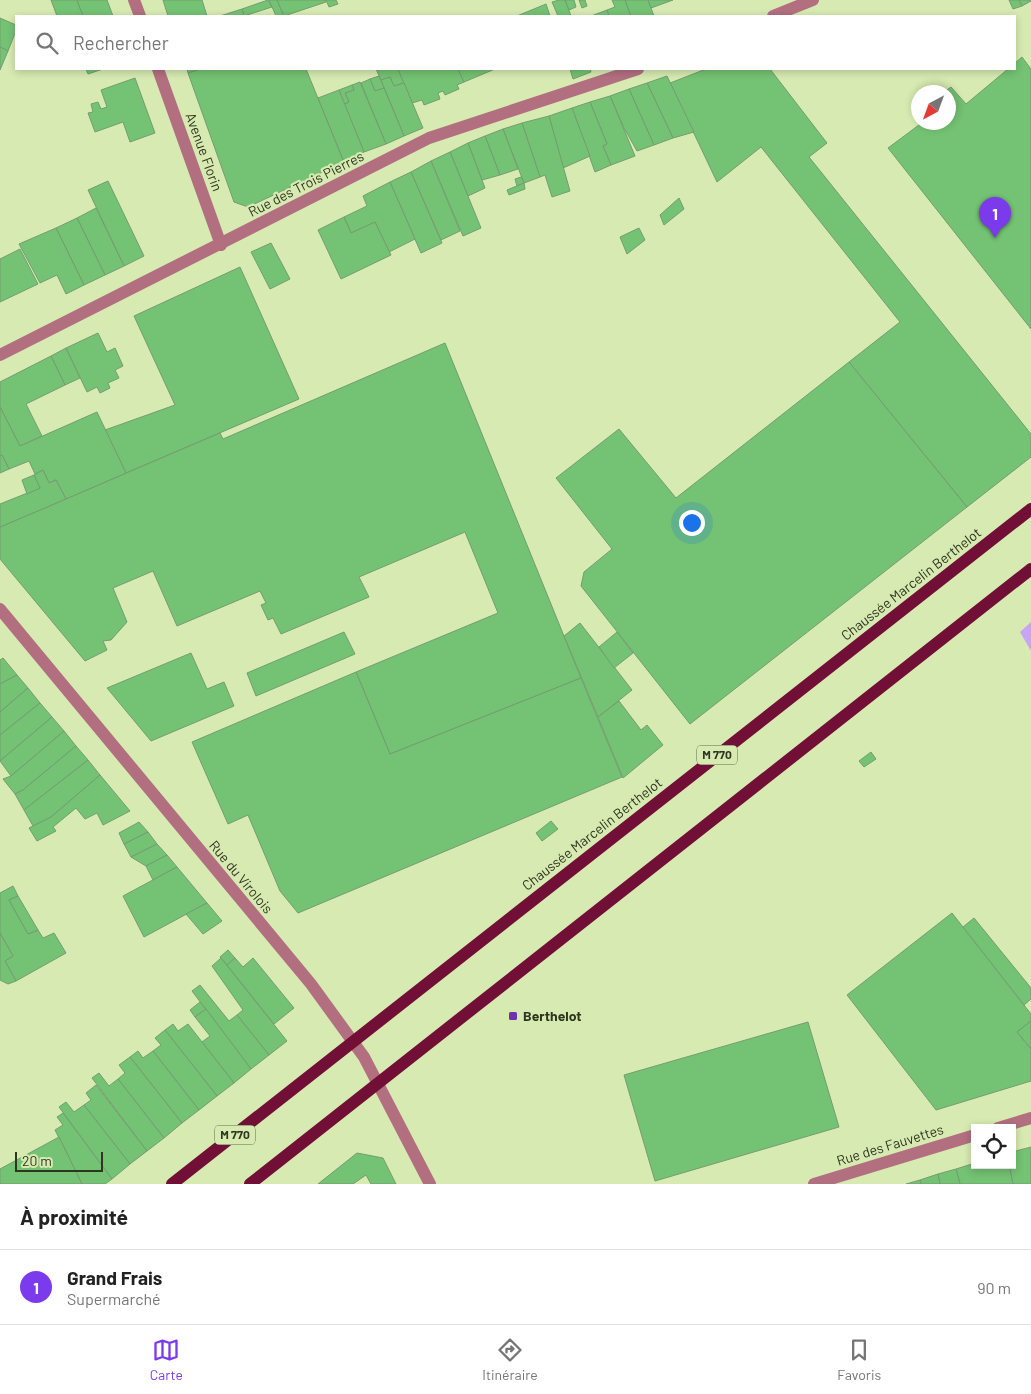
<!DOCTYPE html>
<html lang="fr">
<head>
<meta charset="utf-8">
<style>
  body { margin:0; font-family:Barlow,sans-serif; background:#f2f2f2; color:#222 }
  .controls { position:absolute; right:15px; bottom:15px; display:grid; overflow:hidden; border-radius:0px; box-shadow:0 2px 8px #0003 }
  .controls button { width:45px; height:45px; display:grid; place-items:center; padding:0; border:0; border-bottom:1px solid #e0e0e0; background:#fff; color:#222; font:25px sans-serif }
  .compass { position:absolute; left:911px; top:85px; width:45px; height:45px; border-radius:50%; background:#fff; box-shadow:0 2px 8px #0003; rotate:221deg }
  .scale { position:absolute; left:15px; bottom:12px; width:88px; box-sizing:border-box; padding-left:5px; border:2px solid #2f3620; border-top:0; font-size:14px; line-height:18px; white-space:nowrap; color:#2f3620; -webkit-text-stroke:4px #d6eab1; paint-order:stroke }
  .you { position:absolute; left:691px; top:522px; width:18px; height:18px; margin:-12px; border:4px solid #fff; border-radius:50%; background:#1a73e8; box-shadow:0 0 0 8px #1a73e833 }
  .badge { display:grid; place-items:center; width:32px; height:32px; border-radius:50%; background:#7c3aed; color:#fff; font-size:16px; font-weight:700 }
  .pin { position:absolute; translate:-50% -41px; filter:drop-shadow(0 1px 2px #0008) }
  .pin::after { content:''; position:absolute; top:26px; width:18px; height:15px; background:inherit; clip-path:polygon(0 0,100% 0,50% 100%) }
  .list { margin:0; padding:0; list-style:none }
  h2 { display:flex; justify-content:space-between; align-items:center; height:65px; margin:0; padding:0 20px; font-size:21px }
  h2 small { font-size:16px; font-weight:400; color:#767676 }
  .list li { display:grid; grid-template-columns:32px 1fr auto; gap:15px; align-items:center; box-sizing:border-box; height:75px; padding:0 20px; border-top:1px solid #e0e0e0 }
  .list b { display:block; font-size:19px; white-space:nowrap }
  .list p { margin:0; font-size:16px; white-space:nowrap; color:#767676 }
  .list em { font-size:16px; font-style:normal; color:#767676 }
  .icon { flex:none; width:28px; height:28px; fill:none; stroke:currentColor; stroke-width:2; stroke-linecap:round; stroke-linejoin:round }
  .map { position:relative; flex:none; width:1031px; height:1184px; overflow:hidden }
  .search { position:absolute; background:#fff; box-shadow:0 2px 8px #0003; left:15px; right:15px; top:15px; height:55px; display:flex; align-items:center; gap:12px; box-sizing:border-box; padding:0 18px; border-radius:0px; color:#767676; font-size:19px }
  .sheet { height:140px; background:#fff }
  nav { display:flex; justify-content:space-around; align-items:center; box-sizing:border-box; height:70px; border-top:1px solid #e0e0e0; background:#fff; font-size:14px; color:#767676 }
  nav a { display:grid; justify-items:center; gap:2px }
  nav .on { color:#7c3aed }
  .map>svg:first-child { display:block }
  .green { fill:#c6a5f2 }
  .building { fill:#74c273; stroke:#749d72 }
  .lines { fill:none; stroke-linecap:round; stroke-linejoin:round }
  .minor { stroke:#b26f80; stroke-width:12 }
  .major { stroke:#710f36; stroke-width:12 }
  .poi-dot { fill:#7033a9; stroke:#d6eab1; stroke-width:2 }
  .labels { text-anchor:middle; stroke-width:4.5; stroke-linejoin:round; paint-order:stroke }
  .shield { fill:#d6eab1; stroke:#616c4c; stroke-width:1 }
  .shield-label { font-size:12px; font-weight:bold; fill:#2f3620 }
  .street-label { font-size:14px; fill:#2f3620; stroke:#d6eab1 }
  .poi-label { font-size:14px; font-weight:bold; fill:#2f3620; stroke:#d6eab1; text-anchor:start }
</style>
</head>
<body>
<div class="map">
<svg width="1031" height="1184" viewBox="0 0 1031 1184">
  <rect width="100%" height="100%" fill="#d6eab1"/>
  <polygon class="green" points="1031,622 1031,651 1020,632"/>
  <g class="building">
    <polygon points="51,0 77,0 83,16 57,16"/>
    <polygon points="77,0 107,0 113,16 83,16"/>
    <polygon points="163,0 202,0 207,16 168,16"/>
    <polygon points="268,0 272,7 244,16 242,9"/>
    <polygon points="269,0 277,0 284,16 276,16"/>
    <polygon points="277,0 326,0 326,2 284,16"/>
    <polygon points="326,0 336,0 338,4 329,7"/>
    <polygon points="559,0 565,0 571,16 558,16 552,2"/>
    <polygon points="565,0 574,0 576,7 569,10"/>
    <polygon points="579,0 585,0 587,6 582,8"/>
    <polygon points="612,0 625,0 631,16 609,16 607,10 615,7"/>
    <polygon points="625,0 648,0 654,16 631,16"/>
    <polygon points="648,0 673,0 651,8"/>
    <polygon points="1009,0 1019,0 1022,6 1013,9"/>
    <polygon points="1019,0 1031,0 1031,1 1022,6"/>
    <polygon points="546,4 550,16 517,16"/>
    <polygon points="242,9 244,16 220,16"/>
    <polygon points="607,10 609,16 591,16"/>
    <polygon points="0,18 16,25 16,31 8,51 0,47"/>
    <polygon points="0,47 8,51 0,70"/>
    <polygon points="1022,57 1031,69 1031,329 888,148 923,122 948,122 948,92 944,92 951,87 966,104 1008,69 1015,69 1015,63"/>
    <polygon points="86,69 103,69 88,74"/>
    <polygon points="187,69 201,69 188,73"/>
    <polygon points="201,69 306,69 344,162 248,207 234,202 188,73"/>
    <polygon points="376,69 398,69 404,83 394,86 390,77 381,80"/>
    <polygon points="398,69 458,69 464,82 457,85 459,89 445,95 443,91 438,93 440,99 424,105 422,100 412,103"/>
    <polygon points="458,69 495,69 464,82"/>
    <polygon points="570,69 590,69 591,72 573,79"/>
    <polygon points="706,69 770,69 827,143 809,157 1031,434 1031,457 967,507 849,362 900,322 761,147 717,182 670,83"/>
    <polygon points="379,76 384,88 375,91 370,79"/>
    <polygon points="667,76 694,132 673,138 647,83"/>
    <polygon points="390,77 394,86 404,83 423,128 404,136 381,80"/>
    <polygon points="135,78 155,133 130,142 123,122 95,132 88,113 93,112 91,104 98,102 101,109 107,107 101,90"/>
    <polygon points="370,79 375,91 384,88 404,136 386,144 361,83"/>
    <polygon points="360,82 386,144 364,152 344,104 349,102 345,93 354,90 352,85"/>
    <polygon points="647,83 673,138 654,145 629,89"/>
    <polygon points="352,85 354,90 345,93 349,102 344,104 339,90"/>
    <polygon points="629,89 654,145 637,151 624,128 610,96"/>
    <polygon points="339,90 364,152 344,162 318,98"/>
    <polygon points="610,96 635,156 611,165 603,146 607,144 590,102"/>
    <polygon points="590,102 607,144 603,146 611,165 595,172 572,108"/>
    <polygon points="572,108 590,156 563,168 549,116"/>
    <polygon points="549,116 570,191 552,197 545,175 540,177 522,123"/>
    <polygon points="522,123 540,177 524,183 503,129"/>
    <polygon points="503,129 518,169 500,175 485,136"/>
    <polygon points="485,136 500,175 482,180 468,143"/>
    <polygon points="468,143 485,188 468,196 450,152"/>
    <polygon points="450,152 481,228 463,236 431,161"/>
    <polygon points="431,161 460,231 441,240 411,172"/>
    <polygon points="411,172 442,243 421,253 390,182"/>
    <polygon points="521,177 524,183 517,186 515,179"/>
    <polygon points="108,181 144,256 124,266 88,190"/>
    <polygon points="390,182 415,239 389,252 375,222 351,233 344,217 367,206 363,196"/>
    <polygon points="524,183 525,189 509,195 507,190"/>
    <polygon points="679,198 684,209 664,225 660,215"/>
    <polygon points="96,208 124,266 105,275 77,218"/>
    <polygon points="344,217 351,233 375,222 391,255 341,279 318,230"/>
    <polygon points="77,218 105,275 84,285 56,228"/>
    <polygon points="56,228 84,285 66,294 57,275 40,283 19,244"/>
    <polygon points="639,228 645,240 627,254 620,237"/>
    <polygon points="271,243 290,279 270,289 251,252"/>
    <polygon points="20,249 38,284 0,302 0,259"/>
    <polygon points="240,267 299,399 126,473 105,430 175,405 134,316"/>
    <polygon points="98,333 107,352 115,348 123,366 115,370 119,378 108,383 110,388 100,393 97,387 87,392 66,348"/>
    <polygon points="445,343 581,678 390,754 356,672 498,613 465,532 359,577 369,597 281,634 273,618 268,620 261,605 266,603 260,591 177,626 153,571 113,588 127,622 111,640 103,641 107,650 85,661 0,559 0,527 220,433 223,439"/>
    <polygon points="66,348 80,378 65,385 51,356"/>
    <polygon points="51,356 65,385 26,404 42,436 20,446 0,407 0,382"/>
    <polygon points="849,362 967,507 690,724 581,586 584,572 612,549 556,478 619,429 676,498"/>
    <polygon points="0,407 20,446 97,412 126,473 66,499 56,480 49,483 43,470 35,474 29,461 9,469 2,455 0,456"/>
    <polygon points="2,455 9,469 0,473 0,456"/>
    <polygon points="43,470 49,483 56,480 66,499 0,527 0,504 40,488 34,475"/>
    <polygon points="34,475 40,488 27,494 22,480"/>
    <polygon points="580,623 632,690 598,717 564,636"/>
    <polygon points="344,632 355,654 256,696 247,673"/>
    <polygon points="617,632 633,653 614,668 599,647"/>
    <polygon points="191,653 207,689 224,682 234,706 151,741 107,688"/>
    <polygon points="3,658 17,675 0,684 0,660"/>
    <polygon points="356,672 390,754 581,678 622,777 298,913 280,891 248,815 228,824 192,742"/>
    <polygon points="17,675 28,688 0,712 0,684"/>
    <polygon points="28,688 40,703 0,735 0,712"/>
    <polygon points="619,701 641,730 647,725 663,745 623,778 598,717"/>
    <polygon points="40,703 52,717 0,761 0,735"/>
    <polygon points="52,717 64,731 11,776 0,761"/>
    <polygon points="64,731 76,746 23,790 15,794 3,779 11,776"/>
    <polygon points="76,746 88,760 24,810 15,794 23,790"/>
    <polygon points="871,752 876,759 864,767 859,761"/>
    <polygon points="88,760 100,775 51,817 33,826 24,810"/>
    <polygon points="100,775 130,811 103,825 97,813 85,819 76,808 53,827 56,831 37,841 29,828 51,817"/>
    <polygon points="551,821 558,829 542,841 536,833"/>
    <polygon points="139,822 148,832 124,844 119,833"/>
    <polygon points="148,832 157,844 131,857 124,844"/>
    <polygon points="157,844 167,855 146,866 131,857"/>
    <polygon points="167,855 177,867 153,880 146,866"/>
    <polygon points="177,867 207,903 144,937 123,896"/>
    <polygon points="13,886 18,896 9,900 28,934 38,930 43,938 54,933 66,953 16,981 5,961 13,956 0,933 0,893"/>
    <polygon points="18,896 38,930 28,934 9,900"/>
    <polygon points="207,903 222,921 203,934 186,914"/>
    <polygon points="952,913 1031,1014 1031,1021 1017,1032 1031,1049 1031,1081 936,1110 847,995"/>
    <polygon points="974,918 1031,988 1031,999 1024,1005 963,927"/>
    <polygon points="0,933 13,956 5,961 16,981 8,984 0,980"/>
    <polygon points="228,950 235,958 227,965 220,957"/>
    <polygon points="221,958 287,1041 269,1055 237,1015 243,1010 212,966"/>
    <polygon points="235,958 243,967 253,958 294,1008 274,1024 227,965"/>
    <polygon points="200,985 229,1021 237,1015 269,1055 251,1069 192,991"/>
    <polygon points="200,1002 206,1009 195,1017 190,1010"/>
    <polygon points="206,1009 251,1069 234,1083 202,1042 210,1036 195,1017"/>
    <polygon points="1031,1021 1031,1049 1017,1032"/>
    <polygon points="808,1022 839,1127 655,1181 624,1075"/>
    <polygon points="173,1024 178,1031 188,1024 234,1083 217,1096 165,1030"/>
    <polygon points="165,1030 217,1096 199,1110 153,1051 161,1045 155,1038"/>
    <polygon points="138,1051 143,1058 153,1051 199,1110 182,1123 130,1057"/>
    <polygon points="130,1057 182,1123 164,1138 118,1079 125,1073 119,1065"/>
    <polygon points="99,1073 109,1086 118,1079 164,1138 147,1151 92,1078"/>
    <polygon points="96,1085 147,1151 130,1164 84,1105 91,1100 86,1093"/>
    <polygon points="66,1102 74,1112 84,1105 130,1164 112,1179 59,1107"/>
    <polygon points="63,1113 112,1179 105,1184 82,1184 55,1130 63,1125 57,1117"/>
    <polygon points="59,1137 82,1184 0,1184 0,1169"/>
    <polygon points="1031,1147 1031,1184 1013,1184 1009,1165 1012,1165 1012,1152"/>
    <polygon points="357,1153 383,1158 396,1184 371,1184 366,1175 353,1184 318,1184"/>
    <polygon points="975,1163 975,1165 1009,1165 1013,1184 960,1184 956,1169"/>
    <polygon points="956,1169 960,1184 940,1184 938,1174"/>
    <polygon points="938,1174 940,1184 921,1184 920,1180"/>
    <polygon points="920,1180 921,1184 906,1184"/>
  </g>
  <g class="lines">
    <g class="minor">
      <polyline points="134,0 140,16"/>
      <polyline points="773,16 813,0"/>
      <polyline points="158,69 221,245"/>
      <polyline points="0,355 429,138 638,69"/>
      <polyline points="0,609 311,984 364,1057 430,1184"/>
      <polyline points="998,1128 1031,1118"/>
      <polyline points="814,1184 975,1135"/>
    </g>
    <g class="major">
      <polyline points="172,1184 1031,509"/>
      <polyline points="250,1184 1031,569"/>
    </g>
  </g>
  <rect class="poi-dot" x="508" y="1011" width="10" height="10" rx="2.5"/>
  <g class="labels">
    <g class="shield">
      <rect x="697" y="745.5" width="40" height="19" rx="4"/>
      <rect x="215" y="1125.5" width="40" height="19" rx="4"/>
    </g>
    <g class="shield-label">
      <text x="717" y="759">M 770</text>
      <text x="235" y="1139">M 770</text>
    </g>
    <g class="street-label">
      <text transform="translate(204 152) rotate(70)" y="5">Avenue Florin</text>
      <text transform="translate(306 184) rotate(-27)" y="5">Rue des Trois Pierres</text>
      <text transform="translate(911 584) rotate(-38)" y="5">Chaussée Marcelin Berthelot</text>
      <text transform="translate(592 834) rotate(-38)" y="5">Chaussée Marcelin Berthelot</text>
      <text transform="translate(241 877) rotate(50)" y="5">Rue du Virolois</text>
      <text transform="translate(890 1145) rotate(-17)" y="5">Rue des Fauvettes</text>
    </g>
    <g class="poi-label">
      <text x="523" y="1021">Berthelot</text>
    </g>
  </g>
</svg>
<div class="controls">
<button><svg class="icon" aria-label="locate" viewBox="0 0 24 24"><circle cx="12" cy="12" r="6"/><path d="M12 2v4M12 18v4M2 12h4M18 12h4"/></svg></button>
</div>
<svg class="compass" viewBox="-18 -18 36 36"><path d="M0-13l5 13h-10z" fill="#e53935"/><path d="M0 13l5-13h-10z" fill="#767676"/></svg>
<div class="scale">20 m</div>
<div class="you"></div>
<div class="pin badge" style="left:995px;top:238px">1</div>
<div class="search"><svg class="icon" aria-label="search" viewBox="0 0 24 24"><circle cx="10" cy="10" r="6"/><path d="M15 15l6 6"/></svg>Rechercher</div>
</div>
<section class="sheet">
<h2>À proximité<small></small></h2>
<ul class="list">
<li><span class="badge">1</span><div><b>Grand Frais</b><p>Supermarché</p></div><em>90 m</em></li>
</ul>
</section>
<nav>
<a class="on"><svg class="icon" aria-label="map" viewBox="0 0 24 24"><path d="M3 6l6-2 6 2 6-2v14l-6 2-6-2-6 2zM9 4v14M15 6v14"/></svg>Carte</a>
<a><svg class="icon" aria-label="directions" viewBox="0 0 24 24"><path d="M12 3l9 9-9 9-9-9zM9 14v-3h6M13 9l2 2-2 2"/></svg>Itinéraire</a>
<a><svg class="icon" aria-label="saved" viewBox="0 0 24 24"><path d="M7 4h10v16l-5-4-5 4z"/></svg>Favoris</a>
</nav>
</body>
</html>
